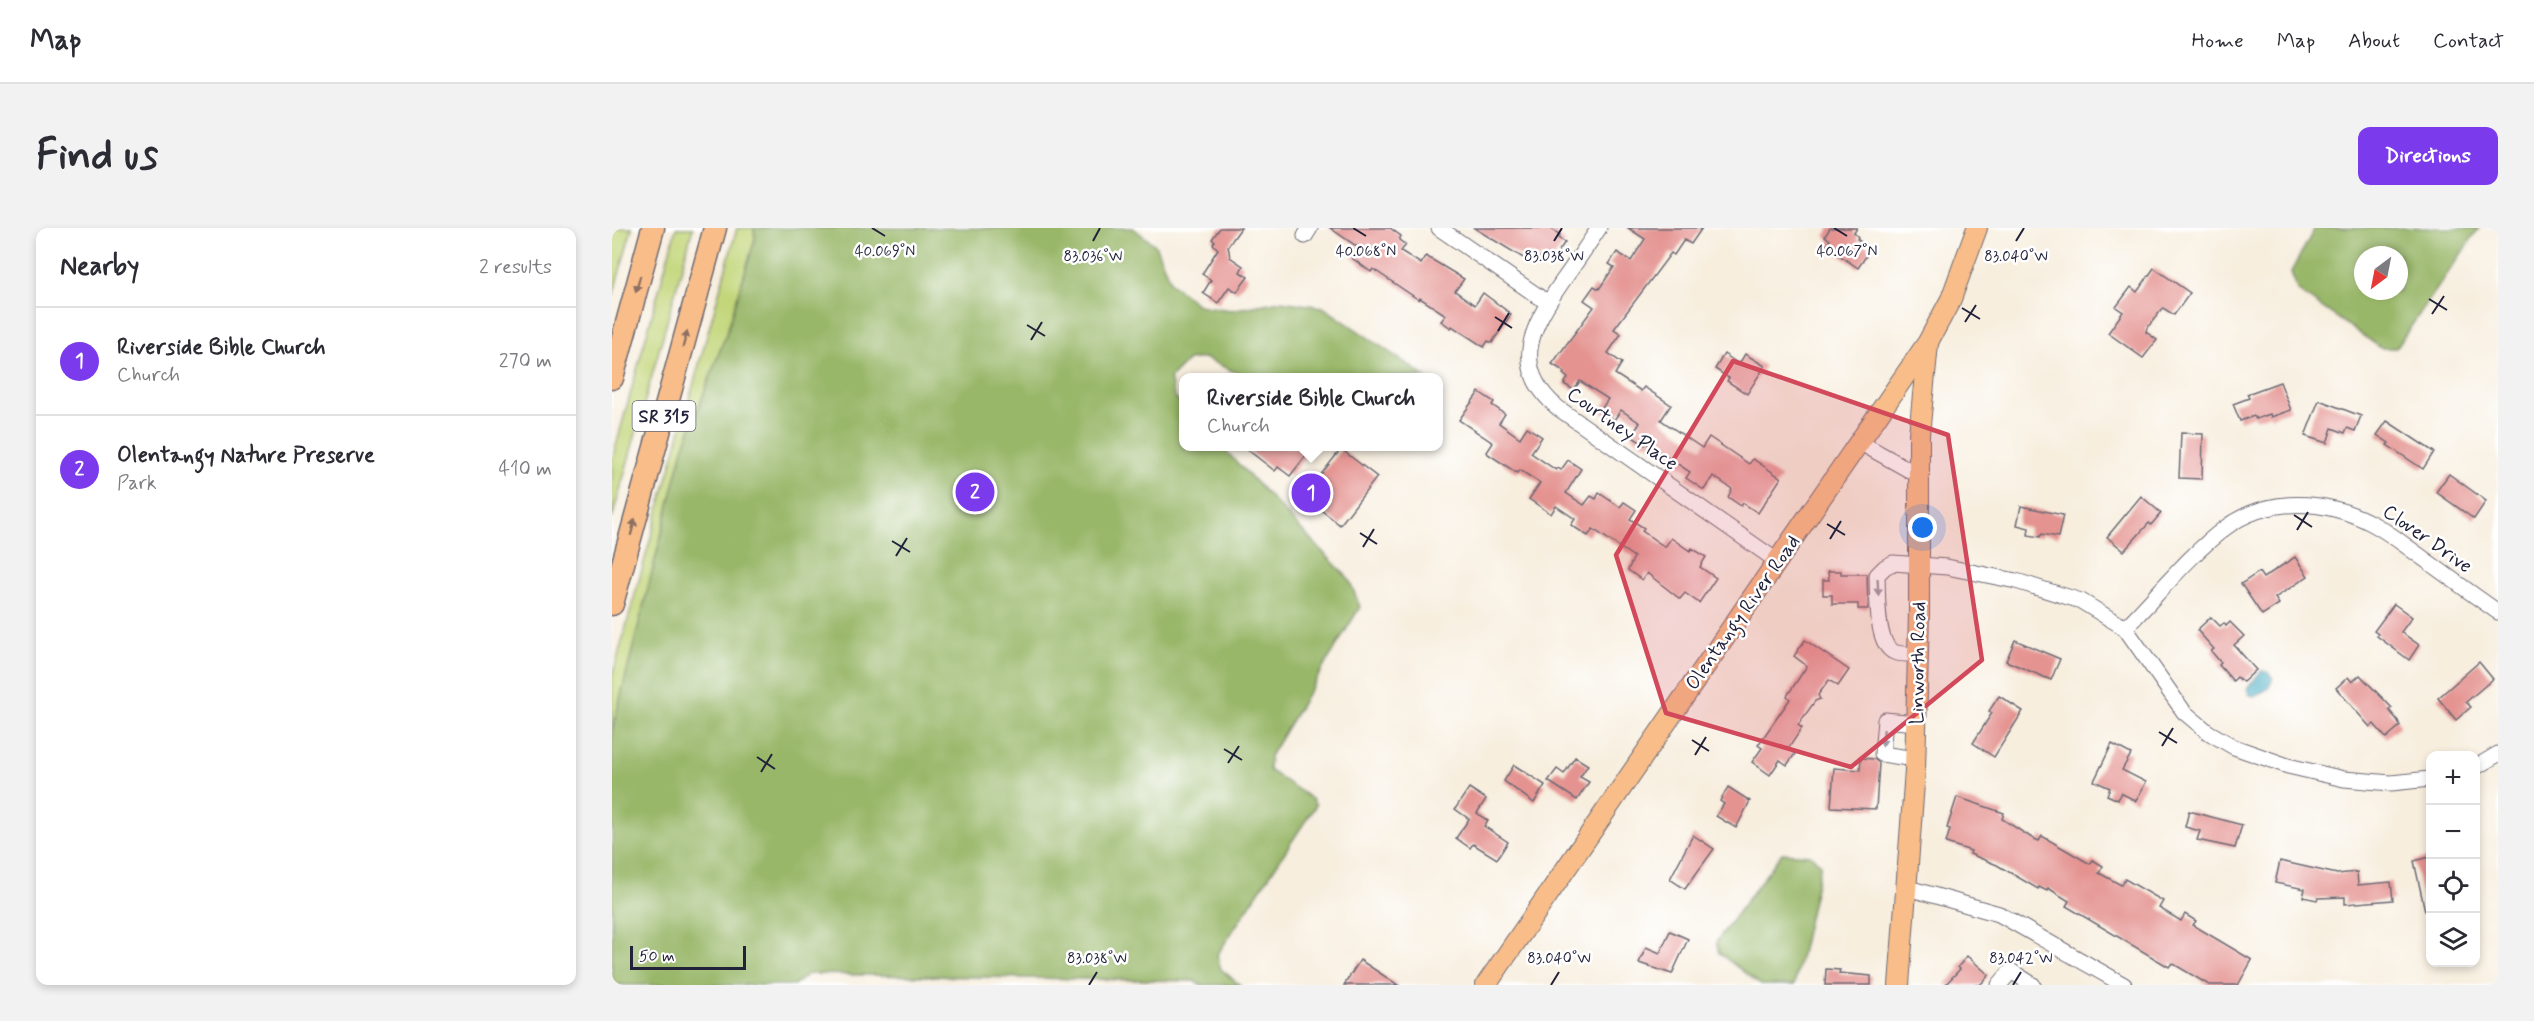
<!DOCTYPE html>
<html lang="en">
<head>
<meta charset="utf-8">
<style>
  body { margin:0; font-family:Mynerve,sans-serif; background:#f2f2f3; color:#2b2b33 }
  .controls { position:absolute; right:18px; bottom:18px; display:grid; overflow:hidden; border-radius:12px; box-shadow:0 3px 9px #0003 }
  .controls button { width:54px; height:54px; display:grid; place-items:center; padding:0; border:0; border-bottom:2px solid #e1e1e2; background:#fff; color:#2b2b33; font:30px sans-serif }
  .compass { position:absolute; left:1742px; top:18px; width:54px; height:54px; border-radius:50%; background:#fff; box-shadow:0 3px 9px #0003; rotate:212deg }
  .scale { position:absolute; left:18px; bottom:15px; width:116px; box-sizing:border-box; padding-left:6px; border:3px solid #22223b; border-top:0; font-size:16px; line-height:21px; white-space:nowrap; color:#22223b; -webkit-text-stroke:4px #fff; paint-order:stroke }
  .you { position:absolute; left:1311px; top:300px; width:21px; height:21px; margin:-15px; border:4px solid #fff; border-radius:50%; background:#1a73e8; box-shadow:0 0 0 9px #1a73e833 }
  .badge { display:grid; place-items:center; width:39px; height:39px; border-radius:50%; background:#7c3aed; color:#fff; font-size:20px; font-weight:700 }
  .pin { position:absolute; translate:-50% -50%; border:3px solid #fff; box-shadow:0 2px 6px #0006 }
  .popup { position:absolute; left:567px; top:145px; width:264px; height:78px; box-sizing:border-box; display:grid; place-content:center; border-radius:12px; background:#fff; filter:drop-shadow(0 2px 4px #0005); font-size:20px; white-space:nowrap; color:#7c7c81 }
  .popup b { font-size:22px; color:#2b2b33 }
  .popup::after { content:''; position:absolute; left:50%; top:100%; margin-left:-12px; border:12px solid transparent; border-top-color:#fff }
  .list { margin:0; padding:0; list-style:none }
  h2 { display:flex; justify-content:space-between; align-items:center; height:78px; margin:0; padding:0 24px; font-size:26px }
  h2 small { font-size:20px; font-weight:400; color:#7c7c81 }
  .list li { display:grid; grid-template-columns:39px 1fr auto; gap:18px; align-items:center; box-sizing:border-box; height:108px; padding:0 24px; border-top:2px solid #e1e1e2 }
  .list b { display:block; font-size:22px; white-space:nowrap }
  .list p { margin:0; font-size:20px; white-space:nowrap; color:#7c7c81 }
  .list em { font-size:20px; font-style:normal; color:#7c7c81 }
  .icon { flex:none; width:33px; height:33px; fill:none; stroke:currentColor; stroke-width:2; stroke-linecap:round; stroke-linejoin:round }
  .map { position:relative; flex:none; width:1886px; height:757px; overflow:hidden; border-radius:12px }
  header { display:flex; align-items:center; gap:36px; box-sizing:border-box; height:84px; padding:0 30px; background:#fff; border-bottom:2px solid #e1e1e2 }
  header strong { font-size:28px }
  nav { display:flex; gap:33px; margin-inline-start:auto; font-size:21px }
  .intro { display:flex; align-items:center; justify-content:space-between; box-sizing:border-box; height:144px; padding:0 36px }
  h1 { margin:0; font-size:42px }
  .button { padding:15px 27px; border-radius:12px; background:#7c3aed; color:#fff; font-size:21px; font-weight:700 }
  main { display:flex; gap:36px; padding:0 36px }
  aside { flex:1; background:#fff; border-radius:12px; box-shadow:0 3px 9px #0003 }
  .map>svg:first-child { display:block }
  .green { fill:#c2d679; stroke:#727c5a; stroke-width:1.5 }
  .forest { fill:#99b769; stroke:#5e6c52; stroke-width:1.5; fill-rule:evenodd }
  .water { fill:#3da9bd; stroke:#30667c; stroke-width:1.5 }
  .building { fill:#e49390 }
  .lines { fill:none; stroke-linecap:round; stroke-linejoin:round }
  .minor-casing { stroke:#6d6974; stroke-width:17 }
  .major-casing { stroke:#6d6974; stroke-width:22 }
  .highway-casing { stroke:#6d6974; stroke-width:25 }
  .minor { stroke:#fff; stroke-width:15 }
  .major { stroke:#f8bd89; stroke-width:20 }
  .highway { stroke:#f8bd89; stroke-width:22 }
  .oneway { fill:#8d7062 }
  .oneway2 { fill:#9c9ca7 }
  .marked { fill:#d1495b; fill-opacity:0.2; stroke:#d1495b; stroke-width:4.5; stroke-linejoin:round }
  .ticks { fill:none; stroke:#22223b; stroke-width:2 }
  .labels { text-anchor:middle; stroke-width:5; stroke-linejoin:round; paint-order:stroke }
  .shield { fill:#fff; stroke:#646476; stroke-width:1.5 }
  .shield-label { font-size:18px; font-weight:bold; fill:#22223b }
  .street-label { font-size:20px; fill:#22223b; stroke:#fff }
  .ticks-label { font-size:15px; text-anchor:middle; fill:#22223b; stroke:#fff; stroke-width:5; stroke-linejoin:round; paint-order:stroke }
</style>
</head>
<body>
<header>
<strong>Map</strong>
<nav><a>Home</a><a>Map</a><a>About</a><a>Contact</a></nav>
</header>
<div class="intro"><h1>Find us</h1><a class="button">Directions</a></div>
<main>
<aside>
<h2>Nearby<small>2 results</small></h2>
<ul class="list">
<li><span class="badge">1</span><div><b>Riverside Bible Church</b><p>Church</p></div><em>270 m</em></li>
<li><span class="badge">2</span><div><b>Olentangy Nature Preserve</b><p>Park</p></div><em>410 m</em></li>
</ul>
</aside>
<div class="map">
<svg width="1886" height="757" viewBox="0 0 1886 757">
  <rect width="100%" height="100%" fill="#fff"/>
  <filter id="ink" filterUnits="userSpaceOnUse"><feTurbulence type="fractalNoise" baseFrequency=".0167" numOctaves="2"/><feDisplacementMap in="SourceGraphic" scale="12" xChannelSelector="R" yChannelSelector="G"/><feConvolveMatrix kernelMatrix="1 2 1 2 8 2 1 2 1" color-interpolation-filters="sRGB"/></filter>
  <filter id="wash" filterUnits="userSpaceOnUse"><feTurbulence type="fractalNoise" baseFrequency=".008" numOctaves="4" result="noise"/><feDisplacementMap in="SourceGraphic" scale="24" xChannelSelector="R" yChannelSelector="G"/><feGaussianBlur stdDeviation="1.35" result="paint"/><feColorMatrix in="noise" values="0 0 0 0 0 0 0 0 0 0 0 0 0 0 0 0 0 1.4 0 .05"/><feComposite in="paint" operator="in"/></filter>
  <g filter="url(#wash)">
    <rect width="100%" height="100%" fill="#f7eede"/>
    <g class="green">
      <polygon points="0,0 20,0 0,71"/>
      <polygon points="64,0 81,0 0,291 0,232"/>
      <polygon points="125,0 142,0 143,11 115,104 71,221 0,503 0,449"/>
    </g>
    <g class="forest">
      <polygon points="142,0 521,0 543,17 559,55 586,77 619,82 669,73 711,79 814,149 634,149 592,130 576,132 558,150 562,168 571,178 572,218 610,219 737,351 748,379 658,528 657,542 700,571 704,577 605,727 609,741 628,757 589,757 582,753 196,746 182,757 0,757 0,503 71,221 115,104 143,11"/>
      <path d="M1703,0H1867L1784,120H1769L1685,62L1679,44ZM1751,27H1787V63H1751Z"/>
      <polygon points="1170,625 1198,627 1209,636 1182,757 1149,757 1107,725 1104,714"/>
    </g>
    <path class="water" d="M1649,443C1656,443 1658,445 1661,451L1656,461L1643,468L1638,467L1635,461Z"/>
    <g id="blocks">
      <g class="building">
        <polygon points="608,0 629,0 616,18 618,29 631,38 628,44 636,49 625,64 617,59 606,75 591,65 599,52 590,46 606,21 601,16 603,13 600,11"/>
        <polygon points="718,0 778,0 789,8 787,12 794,17 789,23 809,36 814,28 852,51 843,63 863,77 871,65 899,86 880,115 876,113 872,119 840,98 839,100 829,93 834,87 808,70 807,72 761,41 759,44 740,30 747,20"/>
        <polygon points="862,0 938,0 948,7 946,10 953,14 939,34 929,28 927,31 917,25 913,31"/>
        <polygon points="1016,0 1090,0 1079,16 1072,12 1062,27 1059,25 1002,101 1009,106 996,125 1010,135 1003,146 1029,163 1032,159 1059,177 1049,192 1090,220 1097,209 1137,236 1141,231 1169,250 1146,285 1131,275 1129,278 1116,269 1120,261 1101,248 1092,262 1074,250 1078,244 1034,215 1033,217 1019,208 1028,195 1009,182 1002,192 988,183 996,171 968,153 962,162 952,156 956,150 951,146 953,144 940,136 982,79 972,72 982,58 987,61 1002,39 997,36 1005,24 1019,33 1033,11"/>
        <polygon points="1218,0 1245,0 1242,5 1246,9 1245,11 1259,21 1246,40 1214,18 1218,12 1213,8"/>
        <polygon points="1542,40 1578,65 1562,87 1551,80 1535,100 1534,104 1545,112 1531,130 1496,105 1511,84 1504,79 1519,59 1525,64"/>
        <polygon points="1112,126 1127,136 1133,126 1153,138 1135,166 1115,153 1117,150 1103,141"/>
        <polygon points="1668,154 1679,182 1659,189 1658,186 1644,191 1642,188 1628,193 1621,176 1637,170 1635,166"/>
        <polygon points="867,164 882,174 880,177 893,186 887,195 908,210 915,199 930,209 919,225 944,242 946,240 949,242 956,232 969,241 954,265 972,277 979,268 984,271 987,265 1008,279 1012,274 1024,282 1018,291 1032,300 1030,303 1053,319 1059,310 1078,323 1080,320 1094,329 1088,339 1104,350 1087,375 1073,365 1068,371 1035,345 1030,352 1016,342 1022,329 981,301 976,308 959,297 963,291 944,278 939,286 917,271 928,255 908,242 905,245 876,226 875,224 881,215 847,192"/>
        <polygon points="1707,172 1749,188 1743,203 1735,200 1733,205 1720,200 1715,215 1693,208"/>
        <polygon points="1775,193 1822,224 1811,241 1775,217 1777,215 1765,207"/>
        <polygon points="1569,205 1591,206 1590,251 1567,250"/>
        <polygon points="632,219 687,219 696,225 678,248 666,239 663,243"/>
        <polygon points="729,221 765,249 728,297 694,270 699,265 696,263"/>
        <polygon points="1837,246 1874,273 1862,291 1824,264"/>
        <polygon points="1529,268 1549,285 1539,297 1537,295 1512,323 1495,309"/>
        <polygon points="1409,278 1451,287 1446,309 1430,306 1428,309 1416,307 1417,300 1405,297"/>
        <polygon points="1683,329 1696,348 1663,370 1667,376 1650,387 1629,356 1647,344 1651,350"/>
        <polygon points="1216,343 1229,343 1229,346 1255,346 1256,381 1246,381 1246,376 1220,376 1220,367 1211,367 1211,352 1217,352"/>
        <polygon points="1782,376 1800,389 1789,404 1807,417 1797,432 1765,408 1766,406 1762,403"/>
        <polygon points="1599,389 1608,398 1612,395 1614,398 1618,394 1632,408 1622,417 1644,442 1631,454 1625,449 1621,453 1607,437 1609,435 1599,423 1602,421 1585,402"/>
        <polygon points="1193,412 1237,442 1226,458 1217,452 1206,467 1208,471 1203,473 1186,497 1190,500 1176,521 1183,526 1175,537 1168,532 1158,547 1140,534 1150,520 1146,517 1178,471 1175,468 1195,438 1182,428"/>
        <polygon points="1403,412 1448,431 1439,452 1394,433"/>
        <polygon points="1867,434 1881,451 1854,474 1859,479 1844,492 1826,470"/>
        <polygon points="1748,447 1780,480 1777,482 1786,493 1788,498 1774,510 1762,496 1758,499 1724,460 1736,449 1740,454"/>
        <polygon points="1387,468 1411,483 1382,529 1361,515 1380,485 1377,483"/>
        <polygon points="1500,516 1519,526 1510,542 1534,554 1524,573 1509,565 1506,572 1495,567 1498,560 1482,553"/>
        <polygon points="963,529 976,537 968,549 977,554 965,572 936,553 945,541 952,546"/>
        <polygon points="1249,530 1262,531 1267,535 1264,581 1219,579 1222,540 1248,542"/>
        <polygon points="902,537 933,557 922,575 892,553"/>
        <polygon points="1116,559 1138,573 1124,600 1104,588 1112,576 1108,573"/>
        <polygon points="857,560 874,571 865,585 876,593 872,598 896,614 885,631 861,616 858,620 844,610 857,591 843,581"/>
        <polygon points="1345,569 1392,585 1390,591 1420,610 1427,613 1430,608 1478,636 1481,632 1491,638 1487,645 1509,657 1513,651 1551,673 1547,680 1569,693 1573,686 1584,693 1581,697 1640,732 1626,757 1597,757 1560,735 1557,739 1454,678 1457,673 1436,660 1435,663 1427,659 1426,661 1385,637 1358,626 1359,623 1334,615 1338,601 1335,600"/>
        <polygon points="1577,583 1630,597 1623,620 1585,612 1588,603 1573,599"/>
        <polygon points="1081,607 1102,621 1073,661 1058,651"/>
        <polygon points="1818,629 1818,682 1813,683 1802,633"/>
        <polygon points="1668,633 1725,646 1745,644 1746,657 1779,654 1781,672 1733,676 1733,669 1706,670 1705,672 1691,669 1693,661 1663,655"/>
        <polygon points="1058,703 1076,711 1060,746 1027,735 1034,719 1048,725"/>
        <polygon points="1355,728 1377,747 1368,757 1333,757 1348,741 1346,739"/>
        <polygon points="748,732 786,757 732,757"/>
        <polygon points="1214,741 1228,742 1227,745 1259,748 1259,757 1213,757"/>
      </g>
    </g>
  </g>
  <g filter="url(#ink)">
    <use href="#blocks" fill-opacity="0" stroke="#6d6974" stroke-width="1.5"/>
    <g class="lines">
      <g class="minor-casing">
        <g id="minor">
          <polyline points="827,0 936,75"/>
          <path d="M987,0C975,18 963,36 950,54C920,98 897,139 946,180L1165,333"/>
          <polyline points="693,8 698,0"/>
          <polyline points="1249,215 1306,247"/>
          <path d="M1513,400C1546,367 1576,328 1613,300C1656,268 1713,271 1759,295C1777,304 1792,317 1808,328C1834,347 1860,366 1886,384"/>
          <path d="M1306,426C1298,426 1288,427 1282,424C1263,416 1266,365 1265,347L1273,339L1281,335L1335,339L1404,353L1469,373L1513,400L1572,484L1596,504L1622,519L1676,538L1732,551L1779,555L1818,551"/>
          <polyline points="1303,531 1270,526 1273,492 1304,495"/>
          <polyline points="1864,539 1886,526"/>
          <polyline points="1296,660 1387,686 1512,757"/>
          <polyline points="1387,757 1399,743 1421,757"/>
        </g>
      </g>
      <g class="major-casing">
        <g id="major">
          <polyline points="874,757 1316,114 1339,71 1365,0"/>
          <polyline points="1287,757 1303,542 1307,384 1307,207 1316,116"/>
        </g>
      </g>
      <g class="highway-casing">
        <g id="highway">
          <polyline points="0,150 41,0"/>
          <polyline points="0,376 103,0"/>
        </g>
      </g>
      <use href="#minor" class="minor"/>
      <use href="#major" class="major"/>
      <use href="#highway" class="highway"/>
    </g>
    <defs><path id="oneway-solid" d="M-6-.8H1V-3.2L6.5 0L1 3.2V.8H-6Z" transform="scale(1.5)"/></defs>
    <g class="oneway">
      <use href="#oneway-solid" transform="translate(26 56) rotate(105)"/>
      <use href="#oneway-solid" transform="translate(73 111) rotate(-75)"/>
      <use href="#oneway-solid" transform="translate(21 299) rotate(-75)"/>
    </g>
    <g class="oneway2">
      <use href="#oneway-solid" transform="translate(1266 359) rotate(87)"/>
      <use href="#oneway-solid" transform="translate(1271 510) rotate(95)"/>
    </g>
  </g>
  <path class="marked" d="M1121,133L1336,207L1370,432L1239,539L1054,485L1004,327Z"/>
  <path class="ticks" d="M260,0L273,8M741,0L754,8M1222,0L1235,8M481,13L488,0M942,13L950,0M1404,13L1412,0M1817,71L1835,82M1350,80L1368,91M1820,86L1832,68M883,89L900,100M1353,94L1364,77M415,97L433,108M886,103L897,85M419,112L430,94M1682,287L1700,299M1215,296L1233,307M1685,302L1696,284M748,305L765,316M1218,311L1229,293M280,313L298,324M751,319L762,301M284,328L295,310M1547,504L1565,515M1080,512L1097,523M1550,518L1561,500M612,521L630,532M1083,527L1094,509M145,529L163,541M616,535L627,518M149,544L160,526M477,757L485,744M939,757L947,744M1401,757L1409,744"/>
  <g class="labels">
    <rect class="shield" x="20.5" y="173" width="63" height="30" rx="4.5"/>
    <g class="shield-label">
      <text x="52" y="194">SR 315</text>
    </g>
    <g class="street-label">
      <text transform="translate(1011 200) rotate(35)" y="7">Courtney Place</text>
      <text transform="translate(1816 310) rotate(35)" y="7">Clover Drive</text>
      <text transform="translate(1130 384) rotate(-55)" y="7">Olentangy River Road</text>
      <text transform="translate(1305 435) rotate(-89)" y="7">Linworth Road</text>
    </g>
  </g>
  <g class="ticks-label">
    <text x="1235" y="28">40.067°N</text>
    <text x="273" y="28">40.069°N</text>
    <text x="754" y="28">40.068°N</text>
    <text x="481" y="33">83.036°W</text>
    <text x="942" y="33">83.038°W</text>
    <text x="1404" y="33">83.040°W</text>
    <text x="485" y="735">83.038°W</text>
    <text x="947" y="735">83.040°W</text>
    <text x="1409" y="735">83.042°W</text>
  </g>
</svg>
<div class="controls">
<button>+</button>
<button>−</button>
<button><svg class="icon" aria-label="locate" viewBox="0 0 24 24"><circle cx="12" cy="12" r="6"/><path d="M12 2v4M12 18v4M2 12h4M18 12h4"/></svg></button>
<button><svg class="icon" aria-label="layers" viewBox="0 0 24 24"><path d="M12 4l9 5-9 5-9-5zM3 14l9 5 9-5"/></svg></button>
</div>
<svg class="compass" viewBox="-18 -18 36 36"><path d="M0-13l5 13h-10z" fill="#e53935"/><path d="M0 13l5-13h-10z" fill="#7c7c81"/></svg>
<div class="scale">50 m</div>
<div class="you"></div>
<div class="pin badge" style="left:699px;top:265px">1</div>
<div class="popup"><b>Riverside Bible Church</b>Church</div>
<div class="pin badge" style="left:363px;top:264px">2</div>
</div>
</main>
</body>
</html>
